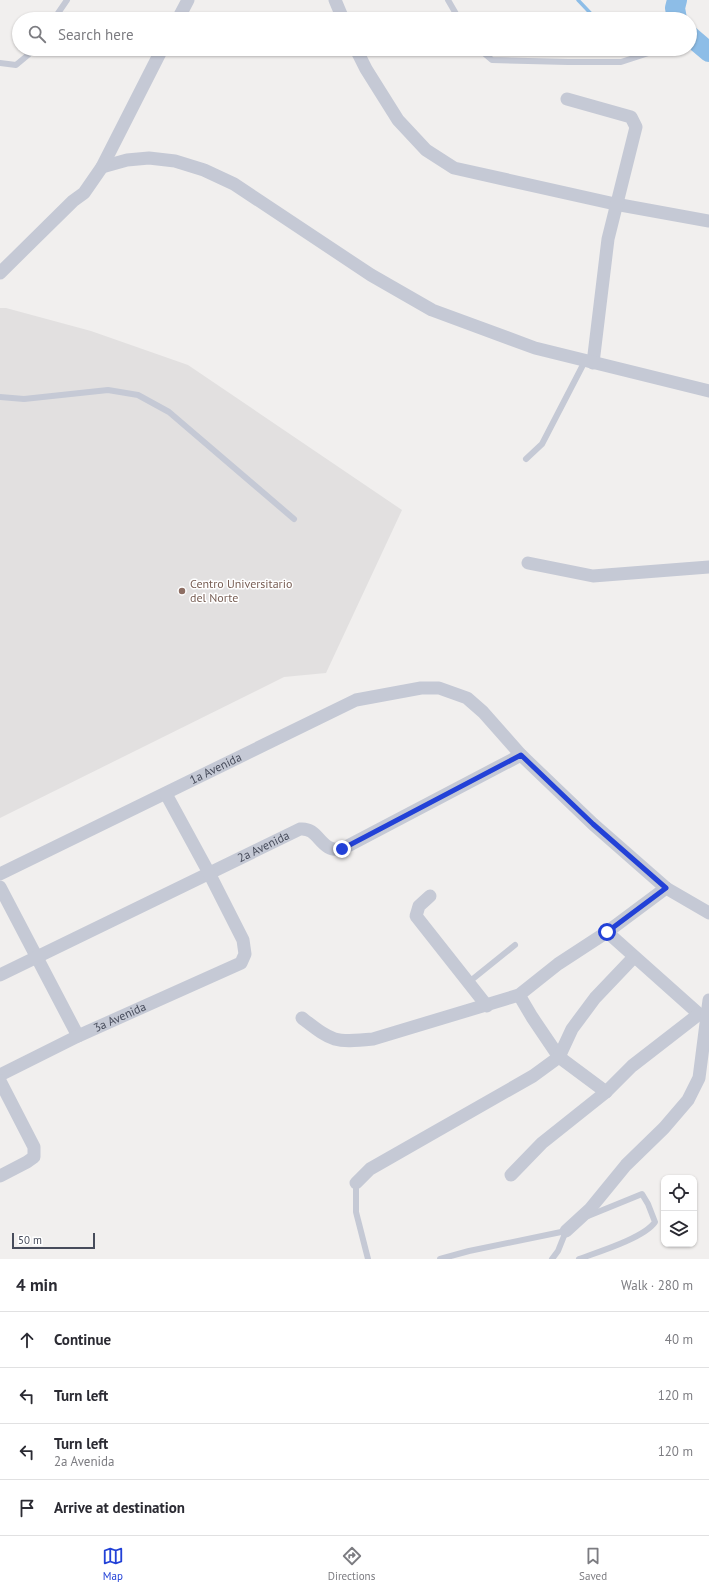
<!DOCTYPE html>
<html lang="en">
<head>
<meta charset="utf-8">
<style>
  body { margin:0; font-family:"PT Sans",sans-serif; background:#f7f7f7; color:#2b2b33 }
  .controls { position:absolute; right:12px; bottom:12px; display:grid; overflow:hidden; border-radius:8px; box-shadow:0 1px 3px #0004 }
  .controls button { width:36px; height:36px; display:grid; place-items:center; padding:0; border:0; border-bottom:1px solid #e1e1e2; background:#fff; color:#2b2b33; font:20px sans-serif }
  .scale { position:absolute; left:12px; bottom:10px; width:83px; box-sizing:border-box; padding-left:4px; border:2px solid #474c5b; border-top:0; font-size:11px; line-height:14px; white-space:nowrap; color:#474c5b; -webkit-text-stroke:3px #fff; paint-order:stroke }
  .stop { position:absolute; width:12px; height:12px; margin:-9px; border:3px solid #2241d7; border-radius:50%; background:#fff }
  .stop.end { background:#2241d7; border-color:#fff; box-shadow:0 1px 4px #0008 }
  .list { margin:0; padding:0; list-style:none }
  h2 { display:flex; justify-content:space-between; align-items:center; height:52px; margin:0; padding:0 16px; font-size:17px }
  h2 small { font-size:13px; font-weight:400; color:#7c7c81 }
  .list li { display:grid; grid-template-columns:26px 1fr auto; gap:12px; align-items:center; box-sizing:border-box; height:56px; padding:0 16px; border-top:1px solid #e1e1e2 }
  .list b { display:block; font-size:15px; white-space:nowrap }
  .list p { margin:0; font-size:13px; white-space:nowrap; color:#7c7c81 }
  .list em { font-size:13px; font-style:normal; color:#7c7c81 }
  .icon { flex:none; width:22px; height:22px; fill:none; stroke:currentColor; stroke-width:2; stroke-linecap:round; stroke-linejoin:round }
  .map { position:relative; flex:none; width:709px; height:1259px; overflow:hidden }
  .search { position:absolute; background:#fff; box-shadow:0 1px 3px #0004; left:12px; right:12px; top:12px; height:44px; display:flex; align-items:center; gap:10px; box-sizing:border-box; padding:0 14px; border-radius:22px; color:#7c7c81; font-size:15px }
  .sheet { height:276px; background:#fff }
  nav { display:flex; justify-content:space-around; align-items:center; box-sizing:border-box; height:56px; border-top:1px solid #e1e1e2; background:#fff; font-size:11px; color:#7c7c81 }
  nav a { display:grid; justify-items:center; gap:2px }
  nav .on { color:#2241d7 }
  .map>svg:first-child { display:block }
  .education { fill:#e2e0e0 }
  .lines { fill:none; stroke-linecap:round; stroke-linejoin:round }
  .stream { stroke:#8dbde7; stroke-width:3.5 }
  .river { stroke:#8dbde7; stroke-width:20 }
  .service { stroke:#c5c9d5; stroke-width:6 }
  .minor { stroke:#c5c9d5; stroke-width:13 }
  .route { stroke:#2241d7; stroke-width:5 }
  .education-dot { fill:#8d6e63; stroke:#fff; stroke-width:1.5 }
  .labels { text-anchor:middle; stroke-width:3; stroke-linejoin:round; paint-order:stroke }
  .education-label { font-size:12px; fill:#785e54; stroke:#fff; text-anchor:start }
  .street-label { font-size:12px; fill:#474c5b; stroke:#fff }
</style>
</head>
<body>
<div class="map">
<svg width="709" height="1259" viewBox="0 0 709 1259">
  <rect width="100%" height="100%" fill="#f1efee"/>
  <polygon class="education" points="0,308 6,308 91,331 188,365 402,510 326,673 284,677 0,818"/>
  <g class="lines">
    <polyline class="stream" points="578,0 596,19"/>
    <g class="river">
      <polyline points="677,0 675,8 677,19"/>
      <polyline points="690,36 709,52"/>
    </g>
    <g class="service">
      <polyline points="448,0 459,19"/>
      <polyline points="54,19 67,0"/>
      <polyline points="479,49 492,60 568,62 621,62 661,49"/>
      <polyline points="0,63 16,65 28,55 33,49"/>
      <polyline points="0,397 24,399 108,390 138,395 169,412 294,519"/>
      <polyline points="526,459 542,444 585,361"/>
      <polyline points="469,982 515,945"/>
      <polyline points="356,1183 356,1212 368,1259"/>
      <polyline points="440,1259 469,1251 566,1231"/>
      <polyline points="552,1259 558,1251 566,1231"/>
      <path d="M579,1259C598,1252 644,1238 655,1222L648,1204L642,1194L588,1216"/>
    </g>
    <g class="minor">
      <polyline points="335,0 343,19"/>
      <polyline points="178,19 188,0"/>
      <polyline points="356,49 366,69 398,120 426,150 454,168 615,204 709,221"/>
      <polyline points="567,99 631,117 636,127 608,239 593,363"/>
      <polyline points="102,167 127,160 149,158 175,161 204,170 234,184 371,275 432,310 535,348 709,391"/>
      <polyline points="0,273 73,201 84,193 102,167 162,49"/>
      <polyline points="528,563 593,576 709,567"/>
      <path id="s1" d="M0,874L356,700L421,688H439L467,698L483,712L521,755L593,824L666,888L709,913"/>
      <polyline points="0,887 78,1036"/>
      <polyline points="430,896 419,906 416,916 487,1006"/>
      <polyline points="607,932 699,1014 706,1015"/>
      <path id="s2" d="M0,975L300,829C320,827 319,853 342,849L521,755"/>
      <polyline points="519,995 532,1017 559,1057 606,1092"/>
      <path d="M302,1018C332,1041 333,1043 373,1039L519,995L558,964L607,932L666,888"/>
      <path id="s3" d="M0,1075L78,1036L241,963L245,954L243,940L209,873L166,794"/>
      <polyline points="0,1081 34,1147 34,1157 27,1162 0,1176"/>
      <polyline points="511,1175 542,1143 606,1092 632,1066 699,1014"/>
      <polyline points="356,1183 370,1169 533,1076 559,1057 572,1029 595,998 634,957"/>
      <polyline points="566,1231 590,1209 626,1165 664,1128 688,1100 699,1078 709,1000"/>
    </g>
  </g>
  <g class="lines">
    <polyline class="route" points="342,849 521,755 593,824 666,888 607,932"/>
  </g>
  <circle class="education-dot" cx="182" cy="591" r="4"/>
  <g class="labels">
    <g class="education-label">
      <text x="190" y="588">Centro Universitario<tspan x="190" dy="14">del Norte</tspan></text>
    </g>
    <g class="street-label">
      <text dy="4" stroke="none"><textPath href="#s1" startOffset="240">1a Avenida</textPath></text>
      <text dy="4" stroke="none"><textPath href="#s2" startOffset="293">2a Avenida</textPath></text>
      <text dy="4" stroke="none"><textPath href="#s3" startOffset="133">3a Avenida</textPath></text>
    </g>
  </g>
</svg>
<div class="controls">
<button><svg class="icon" aria-label="locate" viewBox="0 0 24 24"><circle cx="12" cy="12" r="6"/><path d="M12 2v4M12 18v4M2 12h4M18 12h4"/></svg></button>
<button><svg class="icon" aria-label="layers" viewBox="0 0 24 24"><path d="M12 4l9 5-9 5-9-5zM3 14l9 5 9-5"/></svg></button>
</div>
<div class="scale">50 m</div>
<div class="stop" style="left:607px;top:932px"></div>
<div class="stop end" style="left:342px;top:849px"></div>
<div class="search"><svg class="icon" aria-label="search" viewBox="0 0 24 24"><circle cx="10" cy="10" r="6"/><path d="M15 15l6 6"/></svg>Search here</div>
</div>
<section class="sheet">
<h2>4 min<small>Walk · 280 m</small></h2>
<ul class="list">
<li><svg class="icon" aria-label="ahead" viewBox="0 0 24 24"><path d="M12 20V5M6 11l6-6 6 6"/></svg><div><b>Continue</b></div><em>40 m</em></li>
<li><svg class="icon" aria-label="left" viewBox="0 0 24 24"><path d="M17 20v-9H6M10 6l-5 5 5 5"/></svg><div><b>Turn left</b></div><em>120 m</em></li>
<li><svg class="icon" aria-label="left" viewBox="0 0 24 24"><path d="M17 20v-9H6M10 6l-5 5 5 5"/></svg><div><b>Turn left</b><p>2a Avenida</p></div><em>120 m</em></li>
<li><svg class="icon" aria-label="arrive" viewBox="0 0 24 24"><path d="M6 21V4h12l-3 4 3 4H6"/></svg><div><b>Arrive at destination</b></div></li>
</ul>
</section>
<nav>
<a class="on"><svg class="icon" aria-label="map" viewBox="0 0 24 24"><path d="M3 6l6-2 6 2 6-2v14l-6 2-6-2-6 2zM9 4v14M15 6v14"/></svg>Map</a>
<a><svg class="icon" aria-label="directions" viewBox="0 0 24 24"><path d="M12 3l9 9-9 9-9-9zM9 14v-3h6M13 9l2 2-2 2"/></svg>Directions</a>
<a><svg class="icon" aria-label="saved" viewBox="0 0 24 24"><path d="M7 4h10v16l-5-4-5 4z"/></svg>Saved</a>
</nav>
</body>
</html>
